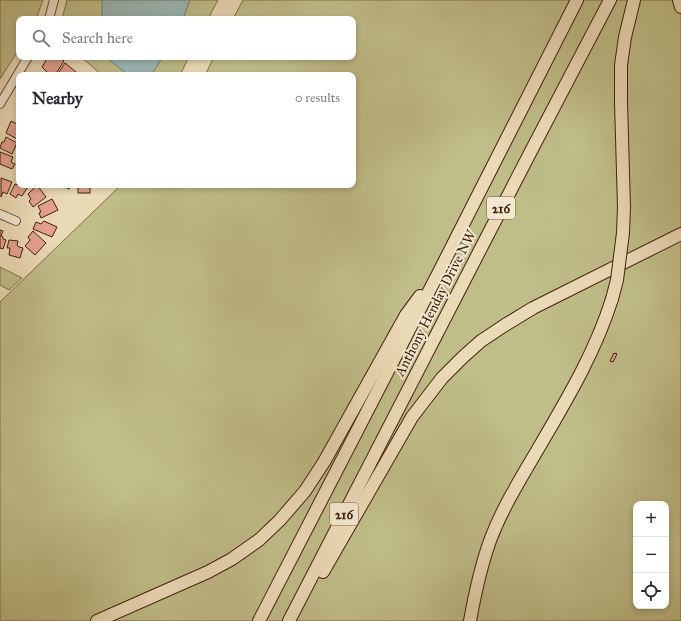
<!DOCTYPE html>
<html lang="en">
<head>
<meta charset="utf-8">
<style>
  body { margin:0; font-family:"IM FELL Great Primer",serif; background:#f2f2f3; color:#2b2b33 }
  .controls { position:absolute; right:12px; bottom:12px; display:grid; overflow:hidden; border-radius:8px; box-shadow:0 2px 6px #0003 }
  .controls button { width:36px; height:36px; display:grid; place-items:center; padding:0; border:0; border-bottom:1px solid #e1e1e2; background:#fff; color:#2b2b33; font:20px sans-serif }
  .list { margin:0; padding:0; list-style:none }
  h2 { display:flex; justify-content:space-between; align-items:center; height:52px; margin:0; padding:0 16px; font-size:17px }
  h2 small { font-size:13px; font-weight:400; color:#7c7c81 }
  .icon { flex:none; width:22px; height:22px; fill:none; stroke:currentColor; stroke-width:2; stroke-linecap:round; stroke-linejoin:round }
  .map { position:relative; flex:none; width:681px; height:621px; overflow:hidden }
  .search { position:absolute; background:#fff; box-shadow:0 2px 6px #0003; left:16px; top:16px; width:340px; height:44px; display:flex; align-items:center; gap:10px; box-sizing:border-box; padding:0 14px; border-radius:8px; color:#7c7c81; font-size:15px }
  .panel { position:absolute; background:#fff; box-shadow:0 2px 6px #0003; left:16px; top:72px; width:340px; height:116px; border-radius:8px }
  .map>svg:first-child { display:block }
  .green { fill:#c0bd88; stroke:#816e4a; fill-rule:evenodd }
  .water { fill:#9bb9b7; stroke:#777c73 }
  .building { fill:#e5a290; stroke:#42200d }
  .lines { fill:none; stroke-linecap:round; stroke-linejoin:round }
  .minor-casing { stroke:#6c4e37; stroke-width:10 }
  .highway-casing { stroke:#42200d; stroke-width:14 }
  .minor { stroke:#f2e7d0; stroke-width:8 }
  .highway { stroke:#ebdab6; stroke-width:12 }
  .highway-bridge-casing { stroke:#42200d; stroke-width:14; stroke-linecap:butt }
  .highway-bridge { stroke:#ebdab6; stroke-width:12 }
  .labels { text-anchor:middle; stroke-width:4; stroke-linejoin:round; paint-order:stroke }
  .shield { fill:#f2e7d0; stroke:#775c48; stroke-width:1 }
  .shield-label { font-size:13px; font-weight:bold; fill:#42200d }
  .street-label { font-size:14px; fill:#42200d; stroke:#f2e7d0 }
</style>
</head>
<body>
<div class="map">
<svg width="681" height="621" viewBox="0 0 681 621">
  <rect width="100%" height="100%" fill="#ebdab6"/>
  <filter id="stains"><feTurbulence type="fractalNoise" baseFrequency=".005" numOctaves="4"/><feColorMatrix values="0 0 0 0 .2 0 0 0 0 .09 0 0 0 0 .02 0 0 0 .5 -.17"/></filter>
  <radialGradient id="worn" r=".72"><stop offset=".6" stop-color="#630" stop-opacity="0"/><stop offset="1" stop-color="#630" stop-opacity=".3"/></radialGradient>
  <g class="green">
    <polygon points="0,0 43,0 36,19 19,19 19,49 0,79"/>
    <polygon points="67,0 218,0 208,19 62,19"/>
    <path d="M243,0H681V621H0V302L121,185H353V75H205L214,57H353V19H233ZM636,504H666V606H636Z"/>
    <polygon points="81,57 189,57 180,75 102,75"/>
    <polygon points="0,267 22,278 9,290 0,285"/>
  </g>
  <g class="water">
    <polygon points="102,0 190,0 183,19 102,19"/>
    <polygon points="106,57 163,57 151,75 128,75"/>
  </g>
  <g class="building">
    <polygon points="48,57 57,57 64,61 55,75 48,75 46,74 47,72 42,67"/>
    <polygon points="65,63 76,72 73,75 57,75"/>
    <polygon points="11,121 19,125 19,140 6,133"/>
    <polygon points="6,137 17,143 12,154 0,148 2,142 4,142"/>
    <polygon points="0,152 13,157 11,162 15,164 12,169 0,164"/>
    <polygon points="1,178 12,182 7,194 3,192 1,197"/>
    <polygon points="19,180 19,185 29,185 22,196 18,194 16,198 10,194 15,184 17,185"/>
    <polygon points="37,185 46,197 33,207 29,201 31,199 28,194"/>
    <polygon points="60,185 71,185 69,189 65,187 65,188"/>
    <rect x="78" y="185" width="12" height="8"/>
    <polygon points="52,199 58,210 41,218 39,213 41,212 38,206"/>
    <polygon points="44,221 57,227 52,237 33,229 36,222 41,224"/>
    <polygon points="0,230 3,231 1,236 3,237 3,239 6,240 3,249 0,248"/>
    <polygon points="33,231 46,243 35,255 25,246 30,240 28,237"/>
    <polygon points="9,240 18,241 17,245 19,247 23,248 20,258 9,255 10,248 7,248"/>
    <polygon points="614,353 617,354 613,362 610,361"/>
  </g>
  <g class="lines">
    <g class="minor-casing">
      <g id="minor">
        <polyline points="49,19 54,0"/>
        <polyline points="0,104 28,57"/>
        <polyline points="0,214 16,221"/>
      </g>
    </g>
    <g class="highway-casing">
      <g id="highway">
        <polyline points="679,0 681,7"/>
        <polyline points="623,233 624,207 621,102 621,65 625,37 634,0"/>
        <polyline points="323,572 412,417 442,378 463,357 481,341 505,325 533,308 681,234"/>
        <polyline points="97,621 208,572 232,559 259,540 280,520 305,491 324,462 406,315 420,296"/>
        <polyline points="259,621 440,270 577,0"/>
        <polyline points="289,621 530,153 610,0"/>
        <path d="M470,621C475,593 481,565 491,538C503,507 521,478 538,449C566,401 595,353 612,299"/>
      </g>
    </g>
    <use href="#minor" class="minor"/>
    <use href="#highway" class="highway"/>
    <g class="highway-bridge-casing">
      <polyline id="highway-bridge" points="612,299 617,280 623,233"/>
    </g>
    <use href="#highway-bridge" class="highway-bridge"/>
  </g>
  <g class="labels">
    <g class="shield">
      <rect x="487" y="197" width="28" height="22" rx="3"/>
      <rect x="330" y="503" width="28" height="22" rx="3"/>
    </g>
    <g class="shield-label">
      <text x="501" y="213">216</text>
      <text x="344" y="519">216</text>
    </g>
    <g class="street-label">
      <text transform="translate(435 303) rotate(-63)" y="5">Anthony Henday Drive NW</text>
    </g>
  </g>
  <rect width="100%" height="100%" filter="url(#stains)"/>
  <rect width="100%" height="100%" fill="url(#worn)"/>
</svg>
<div class="controls">
<button>+</button>
<button>−</button>
<button><svg class="icon" aria-label="locate" viewBox="0 0 24 24"><circle cx="12" cy="12" r="6"/><path d="M12 2v4M12 18v4M2 12h4M18 12h4"/></svg></button>
</div>
<div class="search"><svg class="icon" aria-label="search" viewBox="0 0 24 24"><circle cx="10" cy="10" r="6"/><path d="M15 15l6 6"/></svg>Search here</div>
<section class="panel">
<h2>Nearby<small>0 results</small></h2>
<ul class="list">
</ul>
</section>
</div>
</body>
</html>
